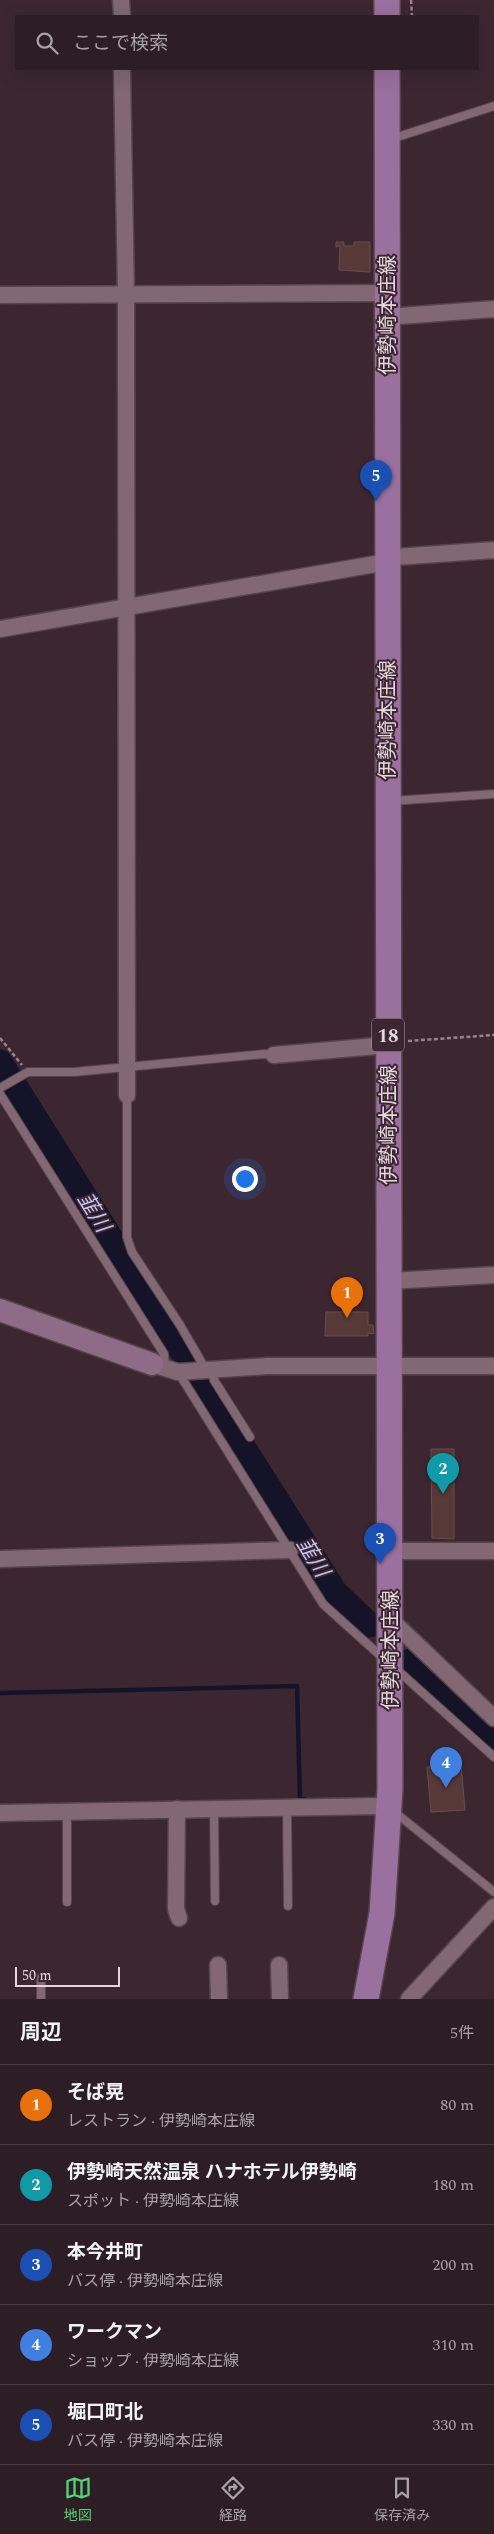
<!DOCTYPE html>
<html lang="ja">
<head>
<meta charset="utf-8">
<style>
  body { margin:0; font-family:Spectral,"Noto Sans JP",serif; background:#392a32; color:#f1f3f6 }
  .scale { position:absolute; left:15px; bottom:12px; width:105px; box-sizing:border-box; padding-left:5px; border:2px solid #e6d7dd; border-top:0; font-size:14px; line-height:18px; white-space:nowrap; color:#e6d7dd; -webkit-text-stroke:4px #3c2731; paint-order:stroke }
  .you { position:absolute; left:244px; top:1178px; width:18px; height:18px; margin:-12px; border:4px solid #fff; border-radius:50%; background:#1a73e8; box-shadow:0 0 0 8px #1a73e833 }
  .badge { display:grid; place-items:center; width:32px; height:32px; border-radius:50%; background:#50d675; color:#fff; font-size:16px; font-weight:700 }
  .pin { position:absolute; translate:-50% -41px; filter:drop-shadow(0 1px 2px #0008) }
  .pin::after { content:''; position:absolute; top:26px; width:18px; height:15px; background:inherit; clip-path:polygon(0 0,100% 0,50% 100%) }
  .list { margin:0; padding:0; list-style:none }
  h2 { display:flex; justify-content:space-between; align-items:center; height:65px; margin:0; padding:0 20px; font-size:21px }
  h2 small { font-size:16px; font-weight:400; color:#a7a2a7 }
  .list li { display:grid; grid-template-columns:32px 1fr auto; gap:15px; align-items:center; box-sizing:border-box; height:80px; padding:0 20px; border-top:1px solid #483b42 }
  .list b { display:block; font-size:19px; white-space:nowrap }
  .list p { margin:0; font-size:16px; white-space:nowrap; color:#a7a2a7 }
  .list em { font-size:16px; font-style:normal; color:#a7a2a7 }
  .icon { flex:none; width:28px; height:28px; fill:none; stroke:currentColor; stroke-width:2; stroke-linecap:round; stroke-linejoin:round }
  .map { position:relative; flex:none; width:494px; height:1999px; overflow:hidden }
  .search { position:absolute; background:#2d1d25; box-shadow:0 5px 20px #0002; left:15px; right:15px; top:15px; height:55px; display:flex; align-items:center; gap:12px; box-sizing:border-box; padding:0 18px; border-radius:0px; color:#a7a2a7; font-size:19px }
  .sheet { height:465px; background:#2d1d25 }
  nav { display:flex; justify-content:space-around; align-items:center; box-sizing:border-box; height:70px; border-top:1px solid #483b42; background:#2d1d25; font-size:14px; color:#a7a2a7 }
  nav a { display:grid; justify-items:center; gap:2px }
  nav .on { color:#50d675 }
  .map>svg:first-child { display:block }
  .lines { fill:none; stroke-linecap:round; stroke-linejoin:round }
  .stream { stroke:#151328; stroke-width:4.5 }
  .river { stroke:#151328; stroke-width:25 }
  .building { fill:#573938; stroke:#684e4d }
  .lane-casing { stroke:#56444c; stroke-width:10 }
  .street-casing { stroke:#56444c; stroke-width:19 }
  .secondary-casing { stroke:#56444c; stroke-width:25 }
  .primary-casing { stroke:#56444c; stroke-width:28 }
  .path { stroke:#97858d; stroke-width:2.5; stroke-dasharray:4 2.5; stroke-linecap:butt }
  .lane { stroke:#816873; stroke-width:8 }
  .street { stroke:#816873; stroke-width:16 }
  .secondary { stroke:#8e6c88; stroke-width:22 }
  .primary { stroke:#9a709e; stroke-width:25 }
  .labels { text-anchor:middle; stroke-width:4; stroke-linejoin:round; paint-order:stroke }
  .shield { fill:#3c2731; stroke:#b3a2a9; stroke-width:1 }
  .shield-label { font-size:19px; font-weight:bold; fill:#e6d7dd }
  .street-label { font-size:20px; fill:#e6d7dd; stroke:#3c2731 }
  .water-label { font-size:21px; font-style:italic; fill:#c7c4f8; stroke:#3c2731 }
</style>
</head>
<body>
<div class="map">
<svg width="494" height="1999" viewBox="0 0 494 1999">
  <rect width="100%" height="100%" fill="#3c2731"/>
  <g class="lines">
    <polyline class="stream" points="0,1693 297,1686 300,1799 305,1799"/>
    <g class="river">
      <polyline points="0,1062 189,1362"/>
      <polyline points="201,1380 335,1592 370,1625"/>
      <polyline points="411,1661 494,1737"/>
    </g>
  </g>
  <g class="building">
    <polygon points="336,242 344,242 344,246 354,246 354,242 370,242 370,272 339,270 340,246 336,247"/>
    <polygon points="326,1312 368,1312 368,1325 373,1325 374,1334 368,1333 368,1336 325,1336"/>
    <polygon points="431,1449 454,1449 454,1539 432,1538"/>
    <polygon points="461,1764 465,1810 431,1812 427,1767"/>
  </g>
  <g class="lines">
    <g class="lane-casing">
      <g id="lane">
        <polyline points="391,139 494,106"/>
        <polyline points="391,801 494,794"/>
        <polyline points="0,1088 28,1072 74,1072 264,1054 274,1055"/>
        <polyline points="0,1094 164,1354 165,1369"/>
        <polyline points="127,1095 127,1237 132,1252 180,1325 206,1370"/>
        <polyline points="212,1370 214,1380 250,1437"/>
        <polyline points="178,1372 323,1604 384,1659"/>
        <polyline points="395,1668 494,1757"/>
        <polyline points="214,1808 215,1901"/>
        <polyline points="287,1808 288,1906"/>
        <polyline points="392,1810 494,1892"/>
        <polyline points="67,1812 67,1902"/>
        <polyline points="41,1977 41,1999"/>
      </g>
    </g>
    <g class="street-casing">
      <g id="street">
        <polyline points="121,0 122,16"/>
        <polyline points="122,69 126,295 127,1095"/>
        <polyline points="0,295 387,293"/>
        <polyline points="386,317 494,309"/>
        <polyline points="0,629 387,562 396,557 494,550"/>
        <polyline points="274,1055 388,1045"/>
        <polyline points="389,1281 494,1275"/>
        <polyline points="152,1364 178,1372 268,1366 494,1366"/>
        <polyline points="391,1551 494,1551"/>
        <polyline points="0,1559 290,1550"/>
        <polyline points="390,1619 494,1718"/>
        <polyline points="177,1809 176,1909 179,1918"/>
        <polyline points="0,1813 380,1806 389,1808"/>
        <polyline points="218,1965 219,1999"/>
        <polyline points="279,1965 280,1999"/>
        <polyline points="409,1999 494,1907"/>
      </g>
    </g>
    <g class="secondary-casing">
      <polyline id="secondary" points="0,1310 152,1364"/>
    </g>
    <g class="primary-casing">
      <g id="primary">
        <polyline points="387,0 387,16"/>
        <polyline points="366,1999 382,1913 390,1789 387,69"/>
      </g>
    </g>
    <g class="path">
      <polyline points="411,0 412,16"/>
      <polyline points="0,1038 22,1065"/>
      <polyline points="408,1041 494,1035"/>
    </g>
    <use href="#lane" class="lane"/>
    <use href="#street" class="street"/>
    <use href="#secondary" class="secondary"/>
    <use href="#primary" class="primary"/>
  </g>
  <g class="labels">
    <rect class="shield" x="372" y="1018.5" width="32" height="33" rx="4"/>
    <g class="shield-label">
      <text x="388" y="1042">18</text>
    </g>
    <g class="street-label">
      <text transform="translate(387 315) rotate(-90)" y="7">伊勢崎本庄線</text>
      <text transform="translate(387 720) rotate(-90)" y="7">伊勢崎本庄線</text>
      <text transform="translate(388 1125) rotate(-90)" y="7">伊勢崎本庄線</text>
      <text transform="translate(390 1650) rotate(-90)" y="7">伊勢崎本庄線</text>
    </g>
    <g class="water-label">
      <text transform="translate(94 1212) rotate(58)" y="7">韮川</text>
      <text transform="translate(313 1557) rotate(58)" y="7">韮川</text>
    </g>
  </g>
</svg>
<div class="scale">50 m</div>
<div class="you"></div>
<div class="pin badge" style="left:347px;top:1318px;background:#e8710a">1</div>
<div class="pin badge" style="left:443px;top:1494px;background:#0f9aa8">2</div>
<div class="pin badge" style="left:380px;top:1564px;background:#1a4fb4">3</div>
<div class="pin badge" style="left:446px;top:1788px;background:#3f7fe0">4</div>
<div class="pin badge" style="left:376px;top:501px;background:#1a4fb4">5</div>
<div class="search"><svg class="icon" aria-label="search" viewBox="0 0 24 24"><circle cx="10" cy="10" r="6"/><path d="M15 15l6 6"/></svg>ここで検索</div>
</div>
<section class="sheet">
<h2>周辺<small>5件</small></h2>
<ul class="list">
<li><span class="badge" style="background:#e8710a">1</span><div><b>そば晃</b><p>レストラン · 伊勢崎本庄線</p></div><em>80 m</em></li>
<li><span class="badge" style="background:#0f9aa8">2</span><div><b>伊勢崎天然温泉 ハナホテル伊勢崎</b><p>スポット · 伊勢崎本庄線</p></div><em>180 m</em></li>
<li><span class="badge" style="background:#1a4fb4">3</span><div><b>本今井町</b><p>バス停 · 伊勢崎本庄線</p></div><em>200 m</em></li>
<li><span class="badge" style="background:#3f7fe0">4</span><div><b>ワークマン</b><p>ショップ · 伊勢崎本庄線</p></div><em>310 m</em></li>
<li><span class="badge" style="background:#1a4fb4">5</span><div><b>堀口町北</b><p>バス停 · 伊勢崎本庄線</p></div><em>330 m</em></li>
</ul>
</section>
<nav>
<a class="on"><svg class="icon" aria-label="map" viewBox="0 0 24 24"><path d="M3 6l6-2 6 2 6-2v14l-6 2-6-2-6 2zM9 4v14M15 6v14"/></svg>地図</a>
<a><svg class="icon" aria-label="directions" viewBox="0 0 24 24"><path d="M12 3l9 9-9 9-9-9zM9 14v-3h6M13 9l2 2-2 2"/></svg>経路</a>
<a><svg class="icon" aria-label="saved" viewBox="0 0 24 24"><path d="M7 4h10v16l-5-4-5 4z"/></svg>保存済み</a>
</nav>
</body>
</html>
